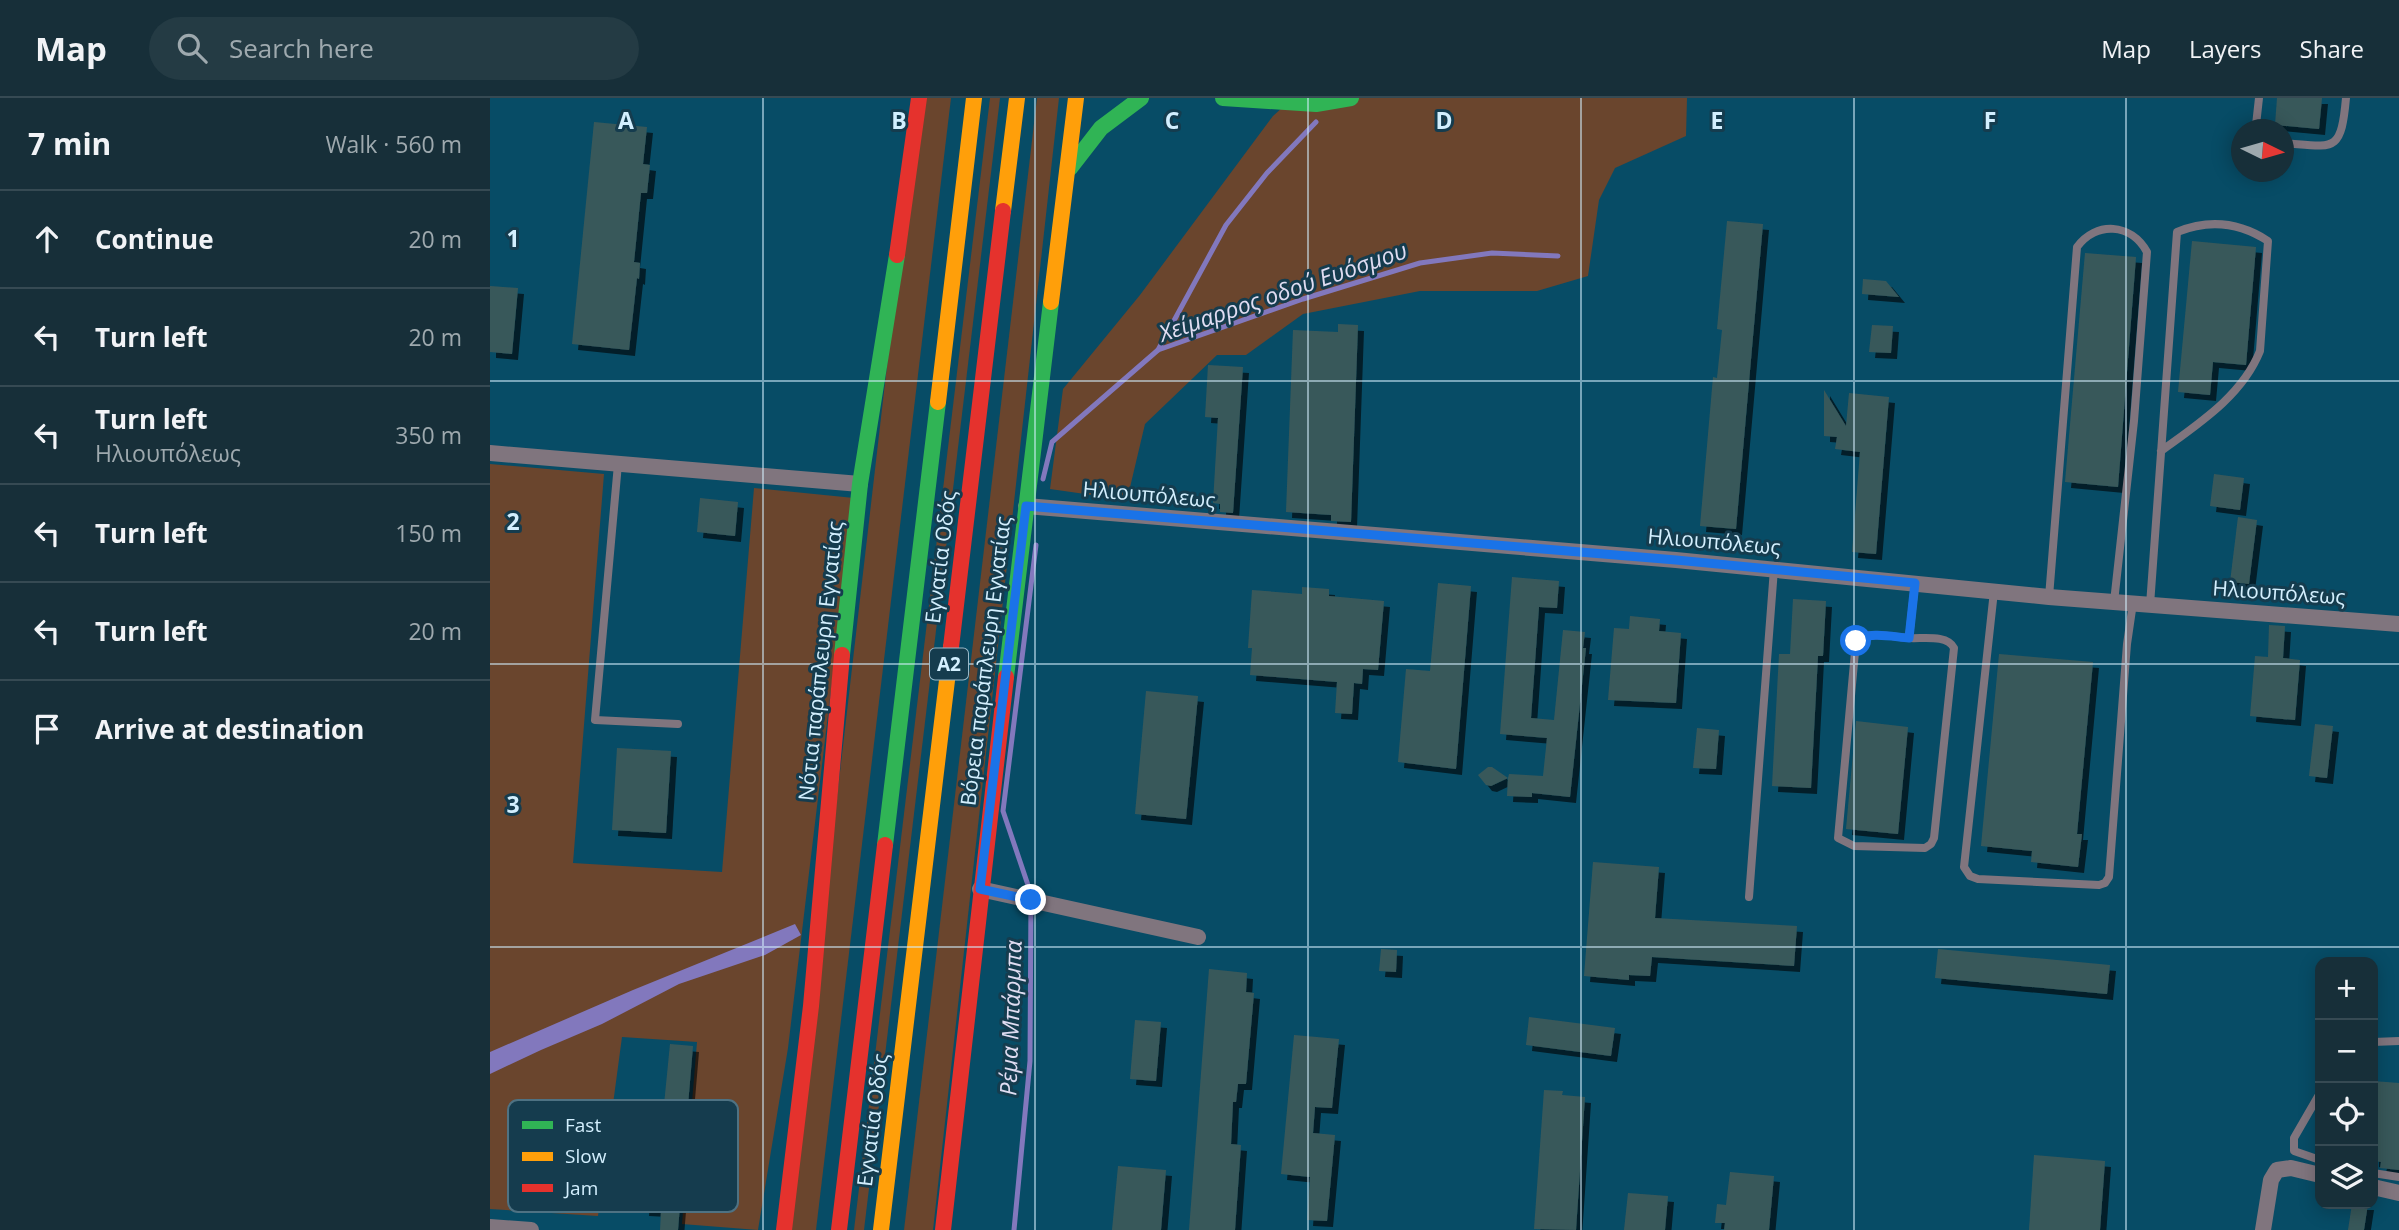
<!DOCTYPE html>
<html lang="en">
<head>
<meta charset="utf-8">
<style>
  body { margin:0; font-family:"Open Sans",sans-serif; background:#243b44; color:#f1f3f6 }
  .controls { position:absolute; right:21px; bottom:21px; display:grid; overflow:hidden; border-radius:14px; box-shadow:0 4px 18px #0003 }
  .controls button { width:63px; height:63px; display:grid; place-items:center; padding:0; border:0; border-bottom:2px solid #364a53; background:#172f39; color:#f1f3f6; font:35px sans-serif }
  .compass { position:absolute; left:1741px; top:21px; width:63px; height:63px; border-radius:50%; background:#172f39; box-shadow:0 4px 18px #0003; rotate:95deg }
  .stop { position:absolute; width:21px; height:21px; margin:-16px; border:5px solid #1a73e8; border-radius:50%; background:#fff }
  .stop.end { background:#1a73e8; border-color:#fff; box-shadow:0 2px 7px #0008 }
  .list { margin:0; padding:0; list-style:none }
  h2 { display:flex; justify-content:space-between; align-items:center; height:91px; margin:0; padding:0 28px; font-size:30px }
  h2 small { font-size:23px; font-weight:400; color:#9ea9ae }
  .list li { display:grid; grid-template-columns:46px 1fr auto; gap:21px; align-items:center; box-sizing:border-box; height:98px; padding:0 28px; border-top:2px solid #364a53 }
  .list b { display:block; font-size:26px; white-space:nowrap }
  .list p { margin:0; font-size:23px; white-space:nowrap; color:#9ea9ae }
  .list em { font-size:23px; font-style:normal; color:#9ea9ae }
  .icon { flex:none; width:38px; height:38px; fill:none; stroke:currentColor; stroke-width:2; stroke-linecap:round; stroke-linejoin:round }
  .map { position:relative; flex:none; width:1909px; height:1132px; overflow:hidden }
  header { display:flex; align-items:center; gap:42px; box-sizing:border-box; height:98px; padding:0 35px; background:#172f39; border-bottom:2px solid #364a53 }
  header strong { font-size:33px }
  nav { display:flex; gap:38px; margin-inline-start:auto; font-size:24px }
  .search { width:490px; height:63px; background:#243b44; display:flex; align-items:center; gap:18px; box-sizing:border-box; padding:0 24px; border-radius:38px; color:#9ea9ae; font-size:26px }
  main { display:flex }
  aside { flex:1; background:#172f39 }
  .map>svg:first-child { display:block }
  .built { fill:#074c66; fill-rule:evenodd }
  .green { fill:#6a452d }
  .water { fill:#8278bd }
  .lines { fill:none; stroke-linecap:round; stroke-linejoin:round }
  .stream { stroke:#8278bd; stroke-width:5 }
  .building { fill:#39585a; filter:url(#shadow) }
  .lane { stroke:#80757e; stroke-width:8 }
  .street { stroke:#80757e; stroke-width:16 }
  .fast { stroke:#30b455; stroke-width:16 }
  .slow { stroke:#ff9f0a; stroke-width:16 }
  .jam { stroke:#e5322d; stroke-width:16 }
  .route { stroke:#1a73e8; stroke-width:9 }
  .grid { fill:none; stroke:#d3effe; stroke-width:2; stroke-opacity:0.55 }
  .labels { text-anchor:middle; stroke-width:6; stroke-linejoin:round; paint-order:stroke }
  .shield { fill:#153c4e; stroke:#9ab9c9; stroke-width:2 }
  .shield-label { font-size:19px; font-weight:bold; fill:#d3effe }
  .street-label { font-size:21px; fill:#d3effe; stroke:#153c4e }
  .water-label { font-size:23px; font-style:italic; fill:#e0ddf2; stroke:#153c4e }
  .key { fill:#153c4e; stroke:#4e7283; stroke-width:2 }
  .key-label { font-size:19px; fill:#d3effe }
  .grid-label { font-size:23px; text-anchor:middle; font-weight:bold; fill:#d3effe; stroke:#153c4e; stroke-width:6; stroke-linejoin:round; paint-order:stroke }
</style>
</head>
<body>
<header>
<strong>Map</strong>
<div class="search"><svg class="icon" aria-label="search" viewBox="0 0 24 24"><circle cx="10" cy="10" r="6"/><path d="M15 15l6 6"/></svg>Search here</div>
<nav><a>Map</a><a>Layers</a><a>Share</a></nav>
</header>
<main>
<aside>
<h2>7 min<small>Walk · 560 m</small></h2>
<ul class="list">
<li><svg class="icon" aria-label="ahead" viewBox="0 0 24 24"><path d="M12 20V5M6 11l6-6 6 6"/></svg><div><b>Continue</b></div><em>20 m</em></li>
<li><svg class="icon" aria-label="left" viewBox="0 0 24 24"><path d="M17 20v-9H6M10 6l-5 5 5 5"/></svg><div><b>Turn left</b></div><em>20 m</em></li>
<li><svg class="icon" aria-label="left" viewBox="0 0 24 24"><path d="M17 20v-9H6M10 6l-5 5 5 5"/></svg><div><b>Turn left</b><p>Ηλιουπόλεως</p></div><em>350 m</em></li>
<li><svg class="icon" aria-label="left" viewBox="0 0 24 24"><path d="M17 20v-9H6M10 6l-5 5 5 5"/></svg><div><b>Turn left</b></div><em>150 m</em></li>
<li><svg class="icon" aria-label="left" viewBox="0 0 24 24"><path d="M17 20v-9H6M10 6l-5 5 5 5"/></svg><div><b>Turn left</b></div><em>20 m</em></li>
<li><svg class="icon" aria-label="arrive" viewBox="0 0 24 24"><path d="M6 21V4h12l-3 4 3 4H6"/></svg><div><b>Arrive at destination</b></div></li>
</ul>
</aside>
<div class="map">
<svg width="1909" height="1132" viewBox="0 0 1909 1132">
  <defs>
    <filter id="shadow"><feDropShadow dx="6" dy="6" stdDeviation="0" flood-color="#0009"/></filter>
  </defs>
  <rect width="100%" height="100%" fill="#1f3f4c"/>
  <path class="built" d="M0,0H1909V1132H0ZM1752,32H1794V74H1752ZM1830,864H1883V1106H1830Z"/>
  <g class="green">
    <polygon points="428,0 461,0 326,1132 297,1132"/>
    <polygon points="500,0 510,0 374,1132 364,1132"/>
    <polygon points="547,0 569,0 443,1132 414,1132"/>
    <polygon points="803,0 1197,0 1196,38 1125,70 1109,102 1098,178 1047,193 930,193 813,216 756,257 727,257 655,326 637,402 560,391 573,291 650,197 783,18"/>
    <polygon points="0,366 114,376 83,765 232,774 264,390 364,400 298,950 268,1132 192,1126 207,944 132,939 108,1118 0,1111"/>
  </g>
  <polygon class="water" points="305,826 311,837 275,857 189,886 112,926 51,952 0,976 0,954 143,892"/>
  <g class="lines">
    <g class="stream">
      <polyline points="668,252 736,127 777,75 826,24"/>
      <polyline points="553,381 562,344 668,252 813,201 930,165 1002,155 1068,158"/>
      <polyline points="524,1132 540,963 541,796 513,713 546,447"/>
    </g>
  </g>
  <g class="building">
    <polygon points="1787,0 1832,0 1829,31 1785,27"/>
    <polygon points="104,24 157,29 153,66 160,67 157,95 151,95 144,164 150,165 149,181 147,180 139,252 82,246"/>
    <polygon points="1237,123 1273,126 1246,431 1210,428 1223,279 1227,280 1232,232 1227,231"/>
    <polygon points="1702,143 1766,149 1756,267 1723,264 1720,297 1688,294"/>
    <polygon points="1595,155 1646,159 1628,389 1575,384"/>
    <polygon points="1373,181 1396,183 1409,199 1372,196"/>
    <polygon points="0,188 28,190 22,256 0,254"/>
    <polygon points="848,226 868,227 861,424 841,423 841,417 796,414 803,232 848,234"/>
    <polygon points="1382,227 1403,228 1401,255 1379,254"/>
    <polygon points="718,267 753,269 743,415 730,414 730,406 723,405 728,320 715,319"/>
    <polygon points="1334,292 1356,328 1359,295 1399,299 1386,456 1362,454 1370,354 1345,351 1347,339 1334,338"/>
    <polygon points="1724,376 1754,380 1750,412 1720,408"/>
    <polygon points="210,400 248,404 245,438 207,434"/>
    <polygon points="1748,419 1767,422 1759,486 1740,484"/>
    <polygon points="1022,479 1069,483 1067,510 1049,509 1041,620 1064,622 1073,532 1095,534 1093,550 1096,550 1080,699 1042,695 1042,699 1017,698 1018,680 1001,688 996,687 988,677 998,669 1002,669 1018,680 1019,676 1053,678 1057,640 1010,636"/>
    <polygon points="948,485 981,488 966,671 908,664 916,571 940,573"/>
    <polygon points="812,489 839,491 839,498 894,503 888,572 873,571 872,586 864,585 862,616 845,615 847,584 760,577 762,550 758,550 762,492 812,496"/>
    <polygon points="1303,501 1336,503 1333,558 1328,558 1321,690 1282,688 1289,556 1300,556"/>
    <polygon points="1140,518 1170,521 1169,533 1191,535 1186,605 1118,602 1124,530 1139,531"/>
    <polygon points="1779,527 1795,528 1793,560 1810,562 1805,622 1760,618 1765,558 1778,559"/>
    <polygon points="1509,556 1603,564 1587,736 1592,736 1588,769 1541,764 1542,753 1491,748"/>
    <polygon points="656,593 708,598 696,721 645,716"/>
    <polygon points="1366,623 1418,629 1408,736 1356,731"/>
    <polygon points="1825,626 1843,628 1837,680 1819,678"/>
    <polygon points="1207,630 1229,632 1226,671 1203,670"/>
    <polygon points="127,650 181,653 176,735 122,732"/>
    <polygon points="1103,764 1169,769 1165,820 1307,828 1304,868 1162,859 1160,878 1139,877 1139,882 1094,878"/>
    <polygon points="891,851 907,852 906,874 889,873"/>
    <polygon points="1448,851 1620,867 1617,896 1445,880"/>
    <polygon points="719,871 757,875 756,894 764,895 756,986 748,986 746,1004 743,1004 741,1046 751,1047 745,1132 699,1132"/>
    <polygon points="1039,919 1125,930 1121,958 1036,947"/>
    <polygon points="645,922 671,924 666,983 640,981"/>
    <polygon points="804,937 849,941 842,1010 825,1009 823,1035 845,1037 837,1123 817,1122 820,1079 791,1076"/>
    <polygon points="180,946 203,948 197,1019 173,1017"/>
    <polygon points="1883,983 1909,985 1909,1072 1890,1070 1891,1064 1883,1063"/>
    <polygon points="1054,992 1073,993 1072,997 1095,999 1086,1132 1044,1131"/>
    <polygon points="1544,1057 1615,1063 1610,1132 1539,1132"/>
    <polygon points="628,1068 676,1072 671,1132 622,1132"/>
    <polygon points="1240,1074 1284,1078 1279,1132 1234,1132 1235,1125 1225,1125 1227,1106 1236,1107"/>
    <polygon points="155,1080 192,1083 188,1132 170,1132 171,1113 153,1112"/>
    <polygon points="1138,1095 1178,1098 1175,1132 1134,1132"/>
    <polygon points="1862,1106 1878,1106 1874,1132 1858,1132"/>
  </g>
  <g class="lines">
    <g class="lane">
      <polyline points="1768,32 1766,27 1769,0"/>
      <path d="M1794,45C1844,49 1851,56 1856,0"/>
      <polyline points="128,366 105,622 188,626"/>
      <polyline points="1504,493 1474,769 1480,778 1488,781 1609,787 1615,785 1619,779 1637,546 1643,505"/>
      <path d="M1559,499L1587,149C1606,123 1641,125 1657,154L1644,323L1624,504"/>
      <path d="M1660,507L1687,134C1719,121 1749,124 1778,143L1770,253C1752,298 1708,326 1671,353"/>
      <path d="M1419,540C1403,539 1379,533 1366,543L1348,740L1364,748L1435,750L1441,746L1444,740L1464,550C1457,536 1432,541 1419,540L1425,485"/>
      <polyline points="1259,799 1284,471"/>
      <polyline points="1883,944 1909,943"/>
      <polyline points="1830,995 1804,1040 1804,1053 1830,1062"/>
      <polyline points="1883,1075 1909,1079"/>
    </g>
    <g class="street">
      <polyline points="0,355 370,386"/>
      <polyline points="536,408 1186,462 1559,499 1909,526"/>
      <polyline points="490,791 708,839"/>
      <polyline points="1883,1089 1909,1095"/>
      <polyline points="0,1129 41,1132"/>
      <polyline points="1773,1132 1781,1082 1787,1072 1801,1070 1830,1077"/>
    </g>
    <g class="fast">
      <polyline points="733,0 826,6 861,0"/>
      <polyline points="580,70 611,30 651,0"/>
      <polyline points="352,557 370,386 407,157"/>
      <polyline points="516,579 561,204"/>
      <polyline points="395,747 448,304"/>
    </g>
    <g class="slow">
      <polyline points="513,113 527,0"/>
      <polyline points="561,204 586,0"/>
      <polyline points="448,304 484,0"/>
      <polyline points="391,1132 461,549"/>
    </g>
    <g class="jam">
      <polyline points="407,157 429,0"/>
      <polyline points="461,549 513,113"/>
      <polyline points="294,1132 321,908 352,557"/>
      <polyline points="349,1132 395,747"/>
      <polyline points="453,1132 516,579"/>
    </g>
  </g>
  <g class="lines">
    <path class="route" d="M541,802L490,791L536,408L1186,462L1425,485L1419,540C1403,539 1379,533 1366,543"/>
  </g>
  <path class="grid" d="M273,0V1132M545,0V1132M818,0V1132M1091,0V1132M1364,0V1132M1636,0V1132M0,283H1909M0,566H1909M0,849H1909"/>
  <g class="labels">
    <rect class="shield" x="440" y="550.5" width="38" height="31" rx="5"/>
    <g class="shield-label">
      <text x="459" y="573">Α2</text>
    </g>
    <g class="street-label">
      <text transform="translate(659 397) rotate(5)" y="7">Ηλιουπόλεως</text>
      <text transform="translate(1224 444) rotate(5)" y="7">Ηλιουπόλεως</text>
      <text transform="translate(451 459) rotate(-83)" y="7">Εγνατία Οδός</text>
      <text transform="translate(1789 495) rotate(4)" y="7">Ηλιουπόλεως</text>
      <text transform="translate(331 563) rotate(-84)" y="7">Νότια παράπλευρη Εγνατίας</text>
      <text transform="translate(496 563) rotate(-83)" y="7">Βόρεια παράπλευρη Εγνατίας</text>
      <text transform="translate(383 1022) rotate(-83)" y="7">Εγνατία Οδός</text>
    </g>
    <g class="water-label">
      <text transform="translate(793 194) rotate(-19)" y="8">Χείμαρρος οδού Ευόσμου</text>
      <text transform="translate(521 920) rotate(-88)" y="8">Ρέμα Μπάρμπα</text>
    </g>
  </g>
  <rect x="18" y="1002" width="230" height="112" rx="10" class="key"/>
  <rect x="32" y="1023" width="31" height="8" fill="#30b455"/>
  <rect x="32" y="1054" width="31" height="9" fill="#ff9f0a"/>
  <rect x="32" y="1086" width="31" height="8" fill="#e5322d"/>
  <g class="key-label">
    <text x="75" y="1034">Fast</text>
    <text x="75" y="1065">Slow</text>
    <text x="75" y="1097">Jam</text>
  </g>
  <g class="grid-label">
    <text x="136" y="31">A</text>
    <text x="409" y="31">B</text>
    <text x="682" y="31">C</text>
    <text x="954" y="31">D</text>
    <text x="1227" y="31">E</text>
    <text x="1500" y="31">F</text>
    <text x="23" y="149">1</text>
    <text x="23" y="432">2</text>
    <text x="23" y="715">3</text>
  </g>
</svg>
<div class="controls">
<button>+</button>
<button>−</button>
<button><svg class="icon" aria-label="locate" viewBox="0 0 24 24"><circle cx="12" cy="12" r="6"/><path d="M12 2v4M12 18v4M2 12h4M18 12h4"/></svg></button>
<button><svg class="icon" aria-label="layers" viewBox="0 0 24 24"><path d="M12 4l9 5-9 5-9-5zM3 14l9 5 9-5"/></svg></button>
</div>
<svg class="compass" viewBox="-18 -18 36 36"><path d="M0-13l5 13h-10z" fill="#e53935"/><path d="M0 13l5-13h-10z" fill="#9ea9ae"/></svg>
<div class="stop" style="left:1366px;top:543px"></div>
<div class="stop end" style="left:541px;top:802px"></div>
</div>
</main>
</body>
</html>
